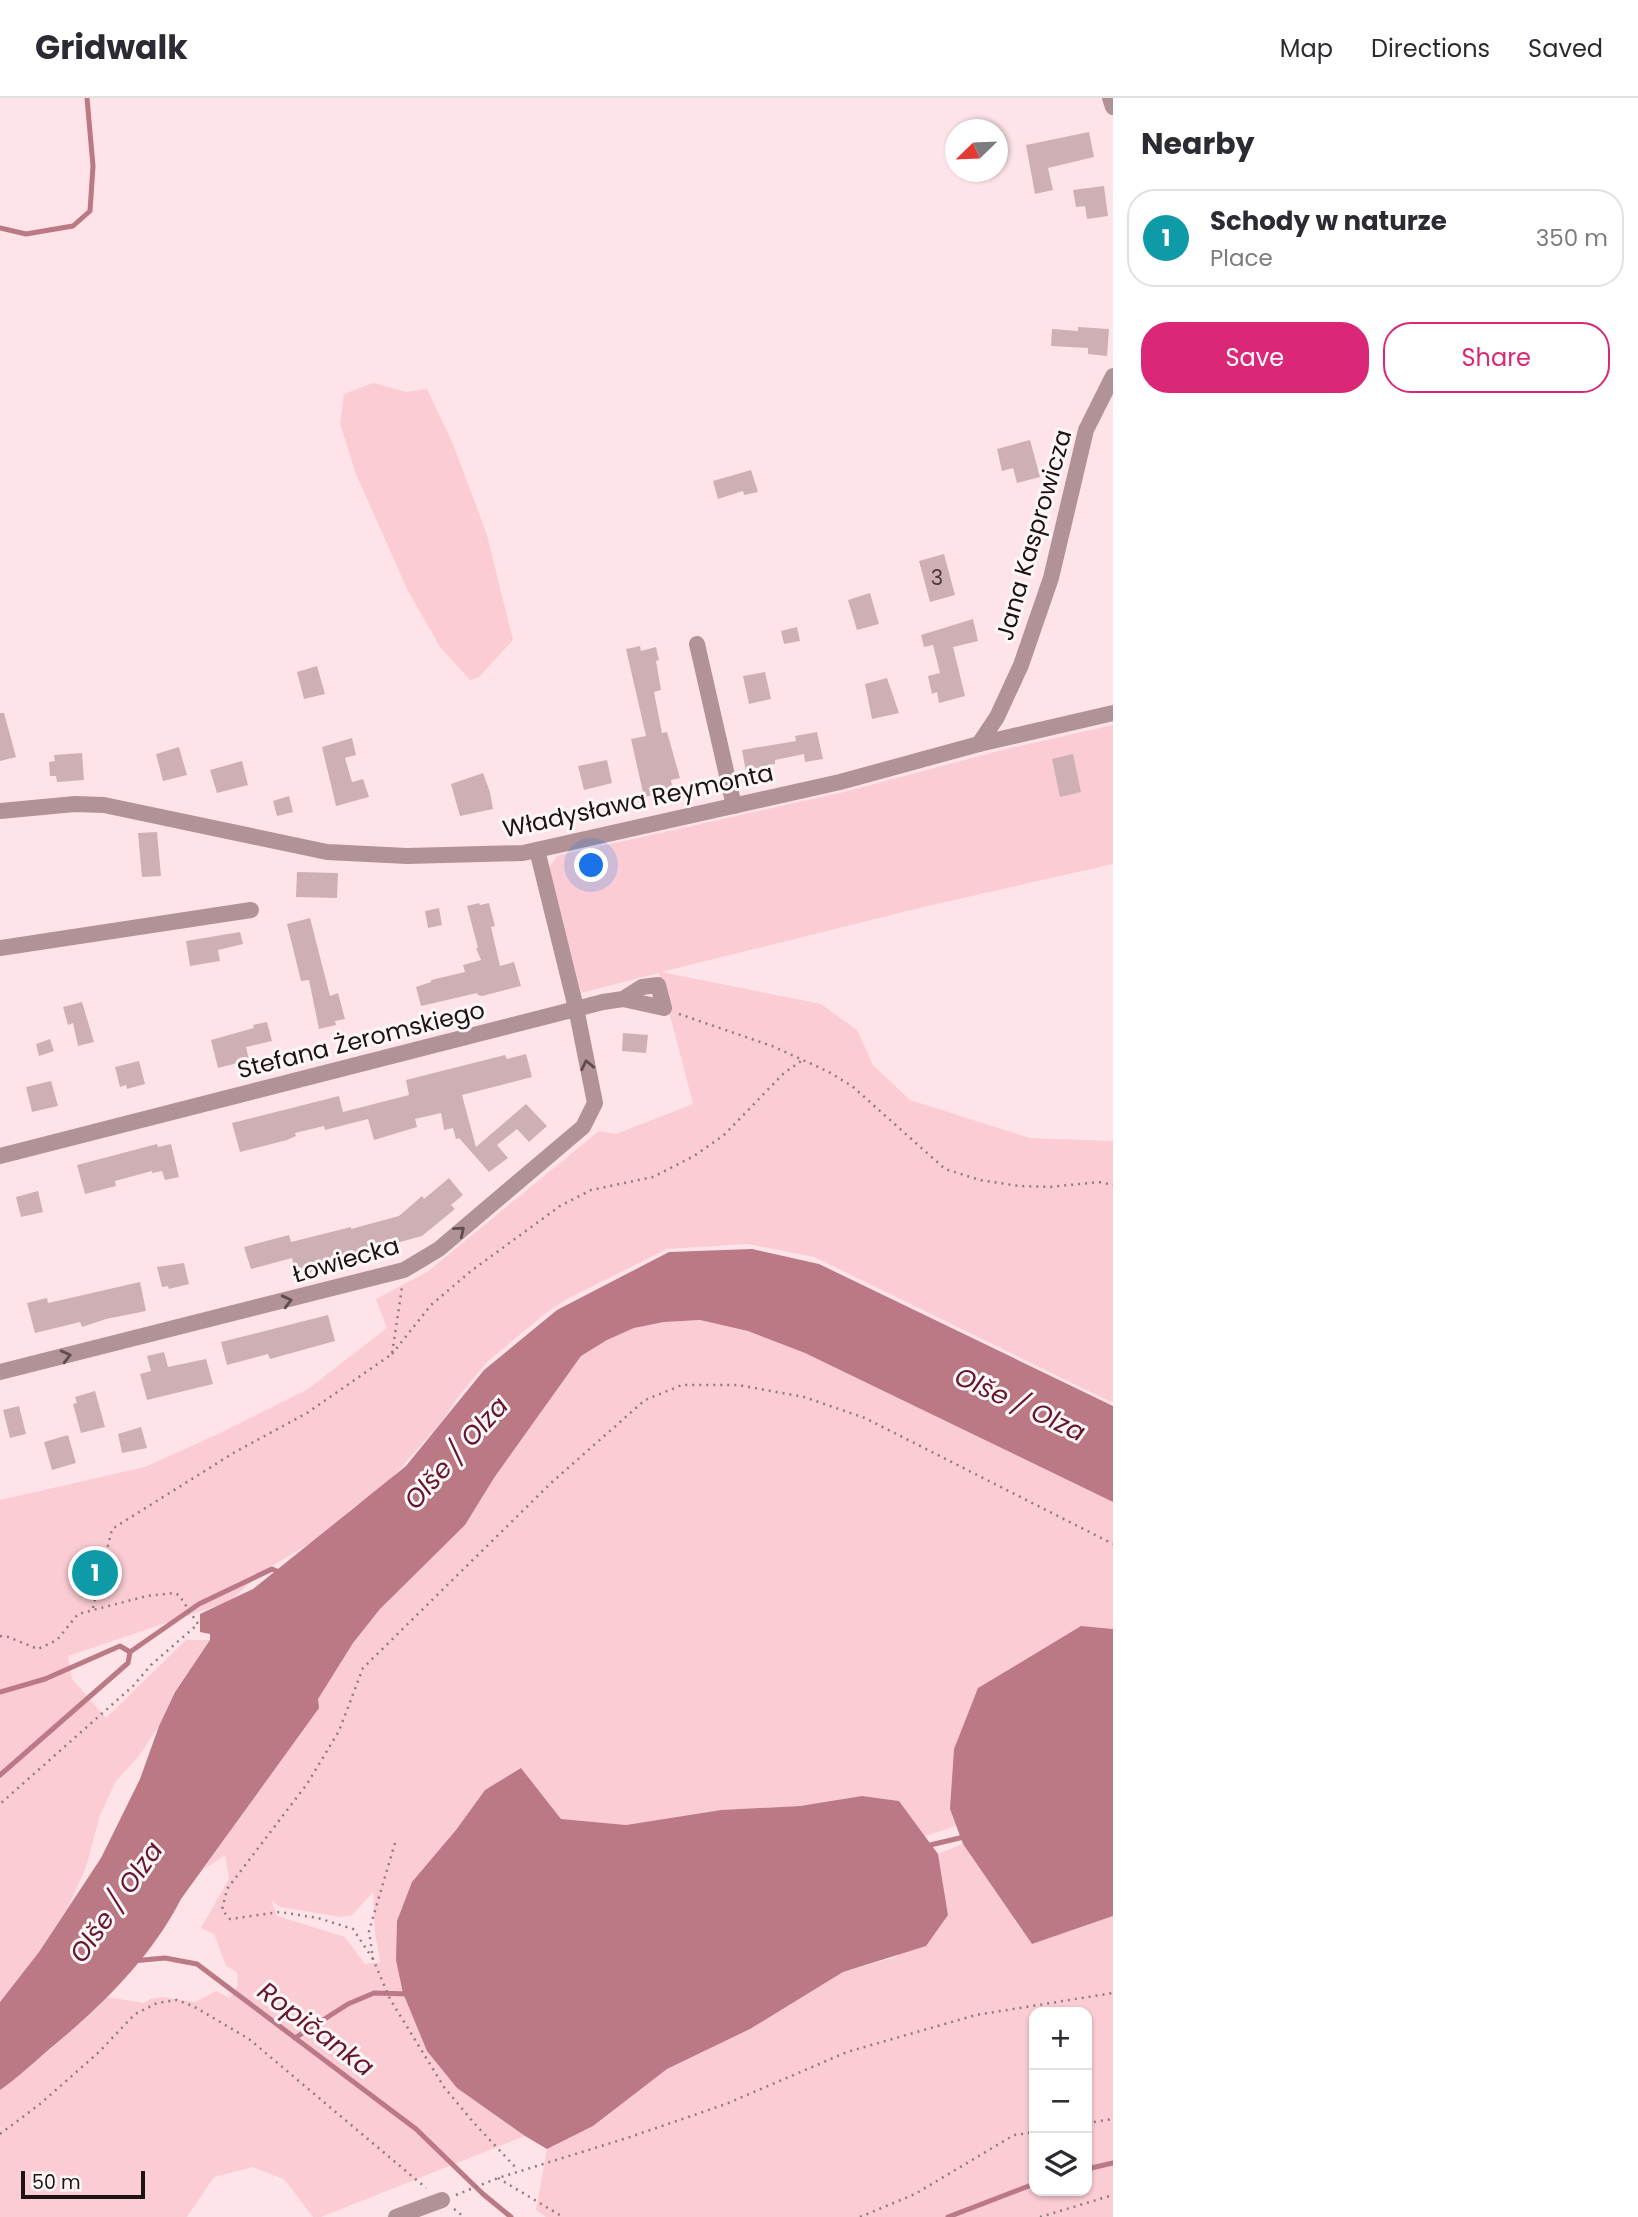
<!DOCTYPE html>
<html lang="en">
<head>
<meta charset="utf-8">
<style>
  body { margin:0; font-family:Poppins,sans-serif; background:#f7f7f7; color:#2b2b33 }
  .controls { position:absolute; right:21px; bottom:21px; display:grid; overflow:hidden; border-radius:14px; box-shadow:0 2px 5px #0004 }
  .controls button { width:63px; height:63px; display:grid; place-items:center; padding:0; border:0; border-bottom:2px solid #e1e1e2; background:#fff; color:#2b2b33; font:35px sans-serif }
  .compass { position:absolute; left:945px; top:21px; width:63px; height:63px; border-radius:50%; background:#fff; box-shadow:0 2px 5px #0004; rotate:247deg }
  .scale { position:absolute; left:21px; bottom:18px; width:124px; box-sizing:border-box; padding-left:7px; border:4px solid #1d1315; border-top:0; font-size:19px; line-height:24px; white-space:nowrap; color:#1d1315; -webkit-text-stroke:5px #fef7f8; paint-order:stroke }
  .you { position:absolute; left:592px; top:768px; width:24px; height:24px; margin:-18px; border:5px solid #fff; border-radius:50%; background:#1a73e8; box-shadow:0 0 0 10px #1a73e833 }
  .badge { display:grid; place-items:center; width:46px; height:46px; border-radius:50%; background:#db2777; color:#fff; font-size:23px; font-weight:700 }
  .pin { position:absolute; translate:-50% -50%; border:4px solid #fff; box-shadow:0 2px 7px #0006 }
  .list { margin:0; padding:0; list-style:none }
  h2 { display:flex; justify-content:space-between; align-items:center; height:91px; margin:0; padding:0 28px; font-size:30px }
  h2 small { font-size:23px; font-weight:400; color:#7c7c81 }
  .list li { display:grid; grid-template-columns:46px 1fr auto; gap:21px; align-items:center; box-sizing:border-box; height:98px; margin:0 14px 14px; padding:0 14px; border:2px solid #e1e1e2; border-radius:28px }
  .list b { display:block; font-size:26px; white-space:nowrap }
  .list p { margin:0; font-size:23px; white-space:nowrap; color:#7c7c81 }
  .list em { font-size:23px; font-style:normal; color:#7c7c81 }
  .actions { display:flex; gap:14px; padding:21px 28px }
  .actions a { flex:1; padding:16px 0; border:2px solid #db2777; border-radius:28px; text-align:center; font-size:24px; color:#db2777 }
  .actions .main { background:#db2777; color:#fff }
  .icon { flex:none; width:38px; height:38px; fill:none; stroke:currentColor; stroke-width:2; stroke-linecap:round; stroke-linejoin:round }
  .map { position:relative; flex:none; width:1113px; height:2119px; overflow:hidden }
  header { display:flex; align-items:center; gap:42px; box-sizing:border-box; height:98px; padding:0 35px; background:#fff; border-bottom:2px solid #e1e1e2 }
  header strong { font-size:33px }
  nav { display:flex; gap:38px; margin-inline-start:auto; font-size:24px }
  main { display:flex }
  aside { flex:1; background:#fff }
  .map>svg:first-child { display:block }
  .green { fill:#fbccd4; fill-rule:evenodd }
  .water { fill:#ba7985 }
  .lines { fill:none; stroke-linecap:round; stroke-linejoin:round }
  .stream { stroke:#ba7985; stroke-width:5 }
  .building { fill:#ceafb4 }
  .path { stroke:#8e7c7f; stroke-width:2.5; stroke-dasharray:2 5; stroke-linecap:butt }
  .minor { stroke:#b09297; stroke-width:16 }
  .oneway { stroke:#5f4c50 }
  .labels { text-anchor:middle; stroke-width:6; stroke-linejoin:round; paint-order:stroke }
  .number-label { font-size:21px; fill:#493a3d }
  .street-label { font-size:24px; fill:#1d1315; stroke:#fef7f8 }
  .water-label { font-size:26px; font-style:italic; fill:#661730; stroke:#fef7f8 }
</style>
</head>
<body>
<header>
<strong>Gridwalk</strong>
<nav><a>Map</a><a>Directions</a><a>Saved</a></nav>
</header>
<main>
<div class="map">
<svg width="1113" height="2119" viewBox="0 0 1113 2119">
  <rect width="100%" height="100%" fill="#fee4e8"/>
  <g class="green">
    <polygon points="373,285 407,294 427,291 453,346 487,437 513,542 479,579 470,582 440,549 407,491 356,376 340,326 344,296"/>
    <polygon points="1113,627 1113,766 919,810 661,874 821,906 857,932 873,967 910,1002 1030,1040 1113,1043 1113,1305 814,1159 748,1146 667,1151 567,1201 546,1215 487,1264 458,1299 443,1322 382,1391 356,1407 312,1444 267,1471 228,1504 68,1558 72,1581 106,1620 186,1542 210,1542 175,1593 159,1628 139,1658 116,1683 100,1717 86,1769 68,1809 39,1854 0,1904 0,1402 145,1369 216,1337 308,1291 387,1230 376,1201 427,1174 599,1033 616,1036 693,1006 659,875 581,895 549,770 557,758 848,693 1006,651"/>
    <path d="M700,1222L748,1233L805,1255L1113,1404V1531L1081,1528L978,1590L950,1711L956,1728L925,1738L899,1703L862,1698L800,1708L721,1712L626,1727L561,1721L521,1670L485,1692L456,1732L403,1895L428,1953L457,1990L525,2038L321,2119H313L284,2081L253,2069L214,2079L187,2119H0V1992L53,1949L106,1899L144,1905L151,1901L162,1899L195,1904L216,1893L230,1900L238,1888L237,1874L226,1868L214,1836L201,1830L229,1781L225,1757L203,1772L255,1698L353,1545L380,1511L465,1427L494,1380L581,1258L607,1242L634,1230L664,1224ZM373,1794L375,1835L380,1864L365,1866L345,1839L277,1818L271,1802L280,1809L341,1819L352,1817Z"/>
    <path d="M963,1746L1032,1846L1113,1818V2119H546L536,2112L547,2051L593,2028L667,1971L750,1931L843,1874L896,1859L948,1817L938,1756ZM1034,1914H1087V2093H1034Z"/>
  </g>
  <g class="water">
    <path d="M752,1151L819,1166L1113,1308V1404L805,1255L748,1233L700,1222L664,1224L634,1230L607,1242L581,1258L494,1380L465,1427L380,1511L353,1545L318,1601L319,1610L181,1801C150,1862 98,1911 46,1954C31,1967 16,1981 0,1992V1904L39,1854L101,1760L140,1681L159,1628L175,1594L210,1542V1536L200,1534V1516L253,1491L406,1368L484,1272L557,1212L669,1154Z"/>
    <polygon points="1081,1528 1113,1531 1113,1818 1032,1846 963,1746 950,1711 954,1651 978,1590"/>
    <polygon points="521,1670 561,1721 626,1727 721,1712 800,1708 862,1698 899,1703 938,1756 948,1817 926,1848 843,1874 750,1931 667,1971 593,2028 547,2051 525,2038 457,1990 427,1953 403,1895 396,1862 397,1823 412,1784 456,1732 485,1692"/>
  </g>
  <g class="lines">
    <g class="stream">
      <polyline points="0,130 26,136 73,128 90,113 93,68 87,0"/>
      <polyline points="0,1594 45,1581 120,1548 130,1554"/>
      <polyline points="0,1677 128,1565 130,1554 199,1506 272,1471 279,1474"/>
      <polyline points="926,1748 968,1738"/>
      <polyline points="132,1863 165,1860 197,1866 416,2031 483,2096 511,2119"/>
      <polyline points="295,1940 348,1906 374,1895 409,1896"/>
      <polyline points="1087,2071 1113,2065"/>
      <polyline points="948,2119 1034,2086"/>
    </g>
  </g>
  <g class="building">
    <polygon points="1089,34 1094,59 1048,70 1053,92 1035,96 1026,47"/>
    <polygon points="1104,88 1108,118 1087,121 1085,108 1076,109 1073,92"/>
    <polygon points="1078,229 1109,231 1107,258 1088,256 1088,250 1051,248 1052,231 1078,233"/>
    <polygon points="1030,342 1040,379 1017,385 1013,370 1002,373 997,351"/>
    <polygon points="751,372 758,394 744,397 743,393 718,401 713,383"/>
    <polygon points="944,456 955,497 930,504 919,463"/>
    <polygon points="870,495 879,526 857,532 848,502"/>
    <polygon points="973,521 978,543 953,549 965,598 939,605 937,594 932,596 928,578 940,575 933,547 924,549 921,537"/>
    <polygon points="797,529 800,543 784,546 781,533"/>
    <polygon points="640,548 641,553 656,549 659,562 656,563 661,592 654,594 662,635 667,634 680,680 671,682 673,693 644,699 631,641 646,638 626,551"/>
    <polygon points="317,568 325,596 304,601 297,574"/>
    <polygon points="765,574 771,601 749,606 743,578"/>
    <polygon points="887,580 899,615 872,621 865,586"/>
    <polygon points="0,615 4,615 16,659 0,663"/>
    <polygon points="817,634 823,661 805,664 804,656 775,662 775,666 768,667 768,669 746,674 742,652 796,643 795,638"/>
    <polygon points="352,640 356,657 345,660 352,684 363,681 369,699 336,708 322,649"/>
    <polygon points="179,649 187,677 163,683 156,656"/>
    <polygon points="82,655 84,682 57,684 56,678 50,678 49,664 55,663 54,657"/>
    <polygon points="1073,656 1081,694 1060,699 1052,661"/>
    <polygon points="607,662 612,685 584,692 578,668"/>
    <polygon points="242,663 248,687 217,695 210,672"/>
    <polygon points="483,675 490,694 493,711 460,718 451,686"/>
    <polygon points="289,698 293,714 277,718 273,703"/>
    <polygon points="157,734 161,778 142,779 138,735"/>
    <polygon points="297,774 338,775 337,800 296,799"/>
    <polygon points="479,805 480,807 489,805 495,828 491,829 500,868 514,864 521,888 482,898 478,897 477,895 421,908 416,889 431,884 431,882 465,874 463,867 481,862 476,850 478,850 467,808"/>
    <polygon points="439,810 442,827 428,830 425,813"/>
    <polygon points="310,820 330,898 338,895 345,921 335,923 336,927 319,931 309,882 301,883 287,826"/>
    <polygon points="240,834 243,846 218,852 220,863 190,868 186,843"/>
    <polygon points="82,904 94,944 78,948 73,925 68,927 63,909"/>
    <polygon points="267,924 272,943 246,949 249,962 218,970 211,942 254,930 253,927"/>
    <polygon points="623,935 648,937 646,955 622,953"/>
    <polygon points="50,941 54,953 39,958 36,946"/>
    <polygon points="526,956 532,979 462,997 476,1049 526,1006 547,1028 529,1044 517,1031 497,1047 508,1060 489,1074 459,1040 456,1041 453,1030 444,1032 441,1015 415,1021 417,1029 374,1042 368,1021 325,1032 324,1028 295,1035 296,1038 287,1042 240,1054 232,1025 339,998 343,1014 409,997 406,982 505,957 507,961"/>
    <polygon points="139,963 145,986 127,991 126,987 120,989 115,969"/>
    <polygon points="51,983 58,1008 32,1014 26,989"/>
    <polygon points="157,1046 158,1049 171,1046 179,1079 165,1082 162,1073 152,1075 152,1073 115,1083 116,1088 85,1096 77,1067"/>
    <polygon points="449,1080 463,1097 451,1107 455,1111 422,1138 389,1147 390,1150 377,1154 376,1151 349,1158 350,1161 313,1168 310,1179 303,1175 296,1176 292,1160 251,1171 244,1149 289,1137 291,1144 351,1129 351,1131 399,1118 422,1098 424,1101"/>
    <polygon points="38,1093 43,1114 21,1119 16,1099"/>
    <polygon points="184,1165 189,1186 169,1191 168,1188 162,1189 157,1169"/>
    <polygon points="140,1184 146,1213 106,1221 82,1229 80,1224 35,1235 27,1205 47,1200 48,1205"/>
    <polygon points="328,1217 335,1243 270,1261 268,1256 227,1267 221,1244"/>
    <polygon points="164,1254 168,1269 206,1261 213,1286 147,1302 140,1276 151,1273 147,1258"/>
    <polygon points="95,1293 105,1329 81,1335 73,1306 77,1305 75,1299"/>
    <polygon points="19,1308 26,1336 10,1340 3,1312"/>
    <polygon points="141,1329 147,1350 122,1355 118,1336"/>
    <polygon points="68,1337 76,1365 52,1372 44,1344"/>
  </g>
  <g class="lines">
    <g class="path">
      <polyline points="679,916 772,948 827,973 852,988 945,1071 980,1082 1019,1088 1050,1089 1099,1084 1113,1087"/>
      <polyline points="392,1256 431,1207 471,1173 560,1108 591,1092 653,1079 694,1058 724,1037 784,975 804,961"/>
      <polyline points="93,1510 112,1431 235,1354 307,1315 392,1256 402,1189"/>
      <polyline points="0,1538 8,1539 38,1551 57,1542 78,1516 147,1498 174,1495 179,1497 198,1526 151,1567 133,1588 0,1706"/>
      <polyline points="395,1745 369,1833 373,1861 390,1901 444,1989 474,2025 518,2072"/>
      <polyline points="373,1861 353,1831 318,1820 280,1814 230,1821 222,1812 227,1791 307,1686 339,1633 363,1570 551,1385 645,1302 682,1287 738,1287 804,1299 865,1320 1113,1446"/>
      <polyline points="1087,2025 1113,2021"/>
      <polyline points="0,2036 40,2006 99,1954 135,1916 157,1905 177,1902 193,1908 249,1941 426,2090"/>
      <polyline points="498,2080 563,2119"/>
      <polyline points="456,2097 498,2080 627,2040 726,2006 847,1954 976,1917 1113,1895"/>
      <polyline points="454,2111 464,2119"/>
      <polyline points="860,2119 915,2096 1014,2037 1034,2034"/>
      <polyline points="1040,2119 1113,2097"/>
    </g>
    <g class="minor">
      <polyline points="1110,0 1113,9"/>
      <polyline points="697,546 734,708"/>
      <polyline points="979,646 997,619 1021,567 1051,480 1086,332 1113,278"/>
      <polyline points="0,713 75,706 104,707 327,754 407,758 523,755 840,684 979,646 1113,615"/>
      <polyline points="0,850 251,812"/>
      <polyline points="0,1058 603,904 623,901 664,910 658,887 642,889 623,901"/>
      <polyline points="0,1274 404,1172 439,1151 583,1029 595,1005 576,910 537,752"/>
      <polyline points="396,2119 442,2102"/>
    </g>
  </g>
  <defs><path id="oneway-chevron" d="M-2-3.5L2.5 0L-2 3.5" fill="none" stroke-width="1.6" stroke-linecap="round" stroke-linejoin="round" transform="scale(1.75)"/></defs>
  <g class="oneway">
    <use href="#oneway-chevron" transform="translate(587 967) rotate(-102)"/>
    <use href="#oneway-chevron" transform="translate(460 1133) rotate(-40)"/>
    <use href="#oneway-chevron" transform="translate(287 1203) rotate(-14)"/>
    <use href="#oneway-chevron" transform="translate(66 1258) rotate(-14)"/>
  </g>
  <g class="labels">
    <g class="number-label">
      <text x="937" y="487">3</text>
    </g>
    <g class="street-label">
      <text transform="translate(1034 437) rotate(-74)" y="8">Jana Kasprowicza</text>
      <text transform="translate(638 703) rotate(-12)" y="8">Władysława Reymonta</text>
      <text transform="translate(361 942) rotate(-14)" y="8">Stefana Żeromskiego</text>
      <text transform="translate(346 1162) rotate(-16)" y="8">Łowiecka</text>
    </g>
    <g class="water-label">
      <text transform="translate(1020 1306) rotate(25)" y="9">Olše / Olza</text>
      <text transform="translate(456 1355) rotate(-48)" y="9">Olše / Olza</text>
      <text transform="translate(116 1804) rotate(-55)" y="9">Olše / Olza</text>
      <text transform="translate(316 1931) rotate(37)" y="9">Ropičanka</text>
    </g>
  </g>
</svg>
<div class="controls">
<button>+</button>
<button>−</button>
<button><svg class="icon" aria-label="layers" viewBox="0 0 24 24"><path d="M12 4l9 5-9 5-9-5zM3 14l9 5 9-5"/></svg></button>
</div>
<svg class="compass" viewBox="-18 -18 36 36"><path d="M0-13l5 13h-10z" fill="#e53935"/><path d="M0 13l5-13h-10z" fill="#7c7c81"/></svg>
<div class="scale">50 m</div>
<div class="you"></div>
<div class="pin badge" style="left:95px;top:1475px;background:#0f9aa8">1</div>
</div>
<aside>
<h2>Nearby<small></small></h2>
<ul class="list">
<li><span class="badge" style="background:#0f9aa8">1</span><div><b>Schody w naturze</b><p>Place</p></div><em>350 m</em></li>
</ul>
<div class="actions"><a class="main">Save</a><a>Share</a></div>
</aside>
</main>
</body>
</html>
